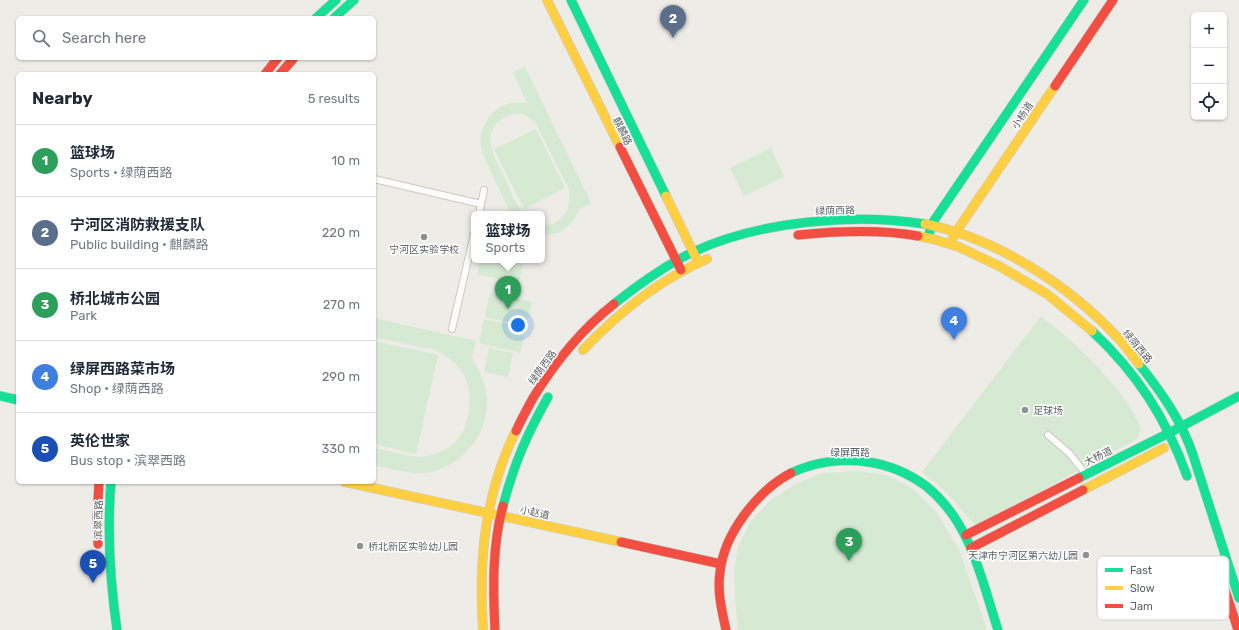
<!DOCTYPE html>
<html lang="en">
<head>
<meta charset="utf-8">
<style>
  body { margin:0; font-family:Rubik,"Noto Sans SC",sans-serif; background:#f2f2f3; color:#1f2937 }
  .controls { position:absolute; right:12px; top:12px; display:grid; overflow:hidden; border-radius:6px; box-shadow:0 1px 3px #0004 }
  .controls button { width:36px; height:36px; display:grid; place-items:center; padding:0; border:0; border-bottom:1px solid #e0e1e3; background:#fff; color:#1f2937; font:20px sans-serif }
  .you { position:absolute; left:518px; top:325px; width:14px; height:14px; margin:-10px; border:3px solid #fff; border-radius:50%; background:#1a73e8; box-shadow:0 0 0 6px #1a73e833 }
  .badge { display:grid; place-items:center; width:26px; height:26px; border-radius:50%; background:#8f9292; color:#fff; font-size:13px; font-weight:700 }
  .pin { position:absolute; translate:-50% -33px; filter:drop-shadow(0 1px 2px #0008) }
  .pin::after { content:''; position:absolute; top:21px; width:14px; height:12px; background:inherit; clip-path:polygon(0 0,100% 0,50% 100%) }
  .popup { position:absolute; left:471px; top:211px; width:74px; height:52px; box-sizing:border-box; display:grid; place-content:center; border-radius:6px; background:#fff; filter:drop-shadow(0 1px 3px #0005); font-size:13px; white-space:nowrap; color:#747a83 }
  .popup b { font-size:15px; color:#1f2937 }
  .popup::after { content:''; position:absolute; left:50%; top:100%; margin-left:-8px; border:8px solid transparent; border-top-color:#fff }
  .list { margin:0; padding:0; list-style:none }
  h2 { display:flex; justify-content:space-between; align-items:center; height:52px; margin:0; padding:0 16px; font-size:17px }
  h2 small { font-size:13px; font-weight:400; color:#747a83 }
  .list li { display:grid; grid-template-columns:26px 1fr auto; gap:12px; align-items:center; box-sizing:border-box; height:72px; padding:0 16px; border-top:1px solid #e0e1e3 }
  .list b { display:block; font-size:15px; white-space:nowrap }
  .list p { margin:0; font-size:13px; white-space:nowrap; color:#747a83 }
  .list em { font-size:13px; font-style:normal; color:#747a83 }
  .icon { flex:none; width:22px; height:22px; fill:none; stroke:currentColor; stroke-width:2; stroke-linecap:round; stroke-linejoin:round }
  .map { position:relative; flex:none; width:1239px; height:630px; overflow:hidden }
  .search { position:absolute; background:#fff; box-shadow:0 1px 3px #0004; left:16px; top:16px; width:360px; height:44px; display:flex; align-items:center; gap:10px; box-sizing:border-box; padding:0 14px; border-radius:6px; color:#747a83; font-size:15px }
  .panel { position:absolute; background:#fff; box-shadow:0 1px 3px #0004; left:16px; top:72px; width:360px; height:412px; border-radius:6px }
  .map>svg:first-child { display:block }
  .green { fill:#d6e9d3 }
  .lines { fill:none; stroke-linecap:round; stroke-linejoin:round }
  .lane-casing { stroke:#c9c9c8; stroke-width:8 }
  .fast-casing { stroke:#cacac9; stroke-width:10 }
  .slow-casing { stroke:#cacac9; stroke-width:10 }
  .jam-casing { stroke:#cacac9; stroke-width:10 }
  .lane { stroke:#fcfcfb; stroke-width:6 }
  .fast { stroke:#16e098; stroke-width:9 }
  .slow { stroke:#ffcf43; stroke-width:9 }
  .jam { stroke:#f24e42; stroke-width:9 }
  .poi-dot { fill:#8f9292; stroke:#fff; stroke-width:1.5 }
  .labels { text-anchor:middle; stroke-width:3; stroke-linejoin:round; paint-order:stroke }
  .street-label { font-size:10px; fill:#5d6165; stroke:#fff }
  .poi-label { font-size:10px; fill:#5d6165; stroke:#fff; text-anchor:start }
  .key { fill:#fff; stroke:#ced0d1; stroke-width:1 }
  .key-label { font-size:11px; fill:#5d6165 }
</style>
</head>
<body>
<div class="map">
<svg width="1239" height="630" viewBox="0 0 1239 630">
  <rect width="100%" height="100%" fill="#edece7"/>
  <g class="green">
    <path d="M525,67L591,203L580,209L573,221L563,231L549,235L542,234V225C563,227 572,207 569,189L535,122C527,115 517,111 507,116C477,130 496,161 506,181C511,192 516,204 523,214H511L482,153C477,133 487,110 508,104C514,102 521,103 527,103L513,72Z"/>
    <polygon points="536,129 565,188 524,209 494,149"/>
    <polygon points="771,148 784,177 744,196 730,168"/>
    <polygon points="480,260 524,260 519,283 477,274"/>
    <polygon points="490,293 532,302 526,326 485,317"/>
    <path d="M1041,316C1074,342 1106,372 1130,407C1134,414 1138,422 1141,429L1137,439L976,526L943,489L922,472Z"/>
    <path d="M374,318L476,341L472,358C480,372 488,388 487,404C486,438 459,469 425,473C408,474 391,469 374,465V448C392,451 412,460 431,455C440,453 451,447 457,440C471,425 474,392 463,374C459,367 452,359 444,355C436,349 425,348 416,346C402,343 388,340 374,337Z"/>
    <polygon points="484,319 526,328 520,353 479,343"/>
    <polygon points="374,341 438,355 416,454 374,444"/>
    <polygon points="489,348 513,353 508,377 484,372"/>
    <polygon points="857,471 887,475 913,489 937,513 959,550 987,630 738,630 735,597 734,571 738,548 750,522 772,499 794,485 821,473"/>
  </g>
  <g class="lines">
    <g class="lane-casing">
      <g id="lane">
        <polyline points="374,179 481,204"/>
        <polyline points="479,214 484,190"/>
        <polyline points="452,329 474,234"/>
        <polyline points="1048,435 1070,454 1085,473"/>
      </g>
    </g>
    <g class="fast-casing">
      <g id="fast">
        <polyline points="571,0 666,196"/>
        <polyline points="316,18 336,0"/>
        <polyline points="334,18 354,0"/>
        <polyline points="929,235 931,225 1084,0"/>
        <path d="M614,304C639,284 664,266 693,252C759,221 854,213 925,224"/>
        <path d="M1092,331C1137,373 1166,418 1187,476"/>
        <path d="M1139,364C1161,392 1182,421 1193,455L1239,598"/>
        <polyline points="0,396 18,400"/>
        <path d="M791,473C814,462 842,458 868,462C890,465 908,473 926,486C971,522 981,578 998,630"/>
        <polyline points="1079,478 1169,433 1239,396"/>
        <path d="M111,482C107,532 110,581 117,630"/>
        <path d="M503,506C514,464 527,434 548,397"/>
      </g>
    </g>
    <g class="slow-casing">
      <g id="slow">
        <polyline points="547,0 620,147"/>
        <polyline points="666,196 698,262"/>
        <path d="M925,224C996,238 1069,285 1118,338C1126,346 1132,356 1139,364"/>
        <polyline points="918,236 933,239 959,247 999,266 1047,294 1092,331"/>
        <polyline points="951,242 956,232 1055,86"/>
        <path d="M583,350C619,312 659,280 707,259"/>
        <polyline points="345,482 621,542"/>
        <polyline points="1083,490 1164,448"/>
        <path d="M483,630C479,568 483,511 506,453C509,446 512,438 516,431"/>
      </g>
    </g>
    <g class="jam-casing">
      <g id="jam">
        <polyline points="265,74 278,58"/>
        <polyline points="280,74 294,58"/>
        <polyline points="1055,86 1113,0"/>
        <polyline points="620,147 681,270"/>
        <path d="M798,235C838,231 879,229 918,236"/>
        <path d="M516,431C521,420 527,409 533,398C554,364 582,329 614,304"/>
        <polyline points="966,535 1079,478"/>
        <polyline points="621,542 721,564"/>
        <polyline points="98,544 97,518 99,482"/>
        <polyline points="971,548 1083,490"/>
        <polyline points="1223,584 1238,630"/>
        <path d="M495,630C493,589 492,546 503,506"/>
        <path d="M726,630C722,611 717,592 720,572C724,534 757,491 791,473"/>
      </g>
    </g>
    <use href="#lane" class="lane"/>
    <use href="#fast" class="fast"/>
    <use href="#slow" class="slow"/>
    <use href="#jam" class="jam"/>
  </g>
  <g class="poi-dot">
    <circle cx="424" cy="237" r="4"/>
    <circle cx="1025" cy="410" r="4"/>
    <circle cx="360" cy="546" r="4"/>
    <circle cx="1086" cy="555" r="4"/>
  </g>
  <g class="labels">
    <g class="street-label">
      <text transform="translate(1022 115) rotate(-56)" y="4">小杨道</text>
      <text transform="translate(623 131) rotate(64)" y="4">麒麟路</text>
      <text transform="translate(835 210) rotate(-2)" y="4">绿荫西路</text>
      <text transform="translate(1138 346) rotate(51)" y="4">绿荫西路</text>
      <text transform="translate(542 367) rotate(-54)" y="4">绿荫西路</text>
      <text x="850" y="456">绿屏西路</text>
      <text transform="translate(1098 456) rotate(-27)" y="4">大杨道</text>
      <text transform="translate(535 512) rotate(12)" y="4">小赵道</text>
      <text transform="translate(98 520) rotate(-89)" y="4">滨翠西路</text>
    </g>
    <g class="poi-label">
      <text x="424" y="253" text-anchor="middle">宁河区实验学校</text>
      <text x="1033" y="414">足球场</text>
      <text x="368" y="550">桥北新区实验幼儿园</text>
      <text x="1078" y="559" text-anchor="end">天津市宁河区第六幼儿园</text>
    </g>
  </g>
  <rect x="1097" y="556" width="132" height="64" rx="6" class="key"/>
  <rect x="1105" y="568" width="18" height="4" fill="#16e098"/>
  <rect x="1105" y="586" width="18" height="4" fill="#ffcf43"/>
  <rect x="1105" y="604" width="18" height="4" fill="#f24e42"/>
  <g class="key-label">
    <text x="1130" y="574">Fast</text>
    <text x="1130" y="592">Slow</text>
    <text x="1130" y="610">Jam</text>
  </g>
</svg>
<div class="controls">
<button>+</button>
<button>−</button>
<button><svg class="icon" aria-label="locate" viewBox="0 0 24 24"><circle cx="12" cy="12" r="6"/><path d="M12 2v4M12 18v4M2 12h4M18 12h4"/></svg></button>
</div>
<div class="you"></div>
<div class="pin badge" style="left:508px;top:309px;background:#2e9e5b">1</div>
<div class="popup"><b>篮球场</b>Sports</div>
<div class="pin badge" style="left:673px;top:38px;background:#5c6f8a">2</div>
<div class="pin badge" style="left:849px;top:561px;background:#2e9e5b">3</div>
<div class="pin badge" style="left:954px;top:340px;background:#3f7fe0">4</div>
<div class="pin badge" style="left:93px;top:583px;background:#1a4fb4">5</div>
<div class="search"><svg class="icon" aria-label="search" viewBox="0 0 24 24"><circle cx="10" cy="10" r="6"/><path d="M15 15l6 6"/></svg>Search here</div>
<section class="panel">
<h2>Nearby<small>5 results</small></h2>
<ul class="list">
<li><span class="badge" style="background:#2e9e5b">1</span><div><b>篮球场</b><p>Sports · 绿荫西路</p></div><em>10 m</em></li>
<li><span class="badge" style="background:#5c6f8a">2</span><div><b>宁河区消防救援支队</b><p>Public building · 麒麟路</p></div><em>220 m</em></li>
<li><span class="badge" style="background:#2e9e5b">3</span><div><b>桥北城市公园</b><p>Park</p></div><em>270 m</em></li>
<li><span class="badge" style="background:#3f7fe0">4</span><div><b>绿屏西路菜市场</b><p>Shop · 绿荫西路</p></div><em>290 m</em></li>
<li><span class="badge" style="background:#1a4fb4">5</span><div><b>英伦世家</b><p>Bus stop · 滨翠西路</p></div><em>330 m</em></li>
</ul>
</section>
</div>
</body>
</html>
